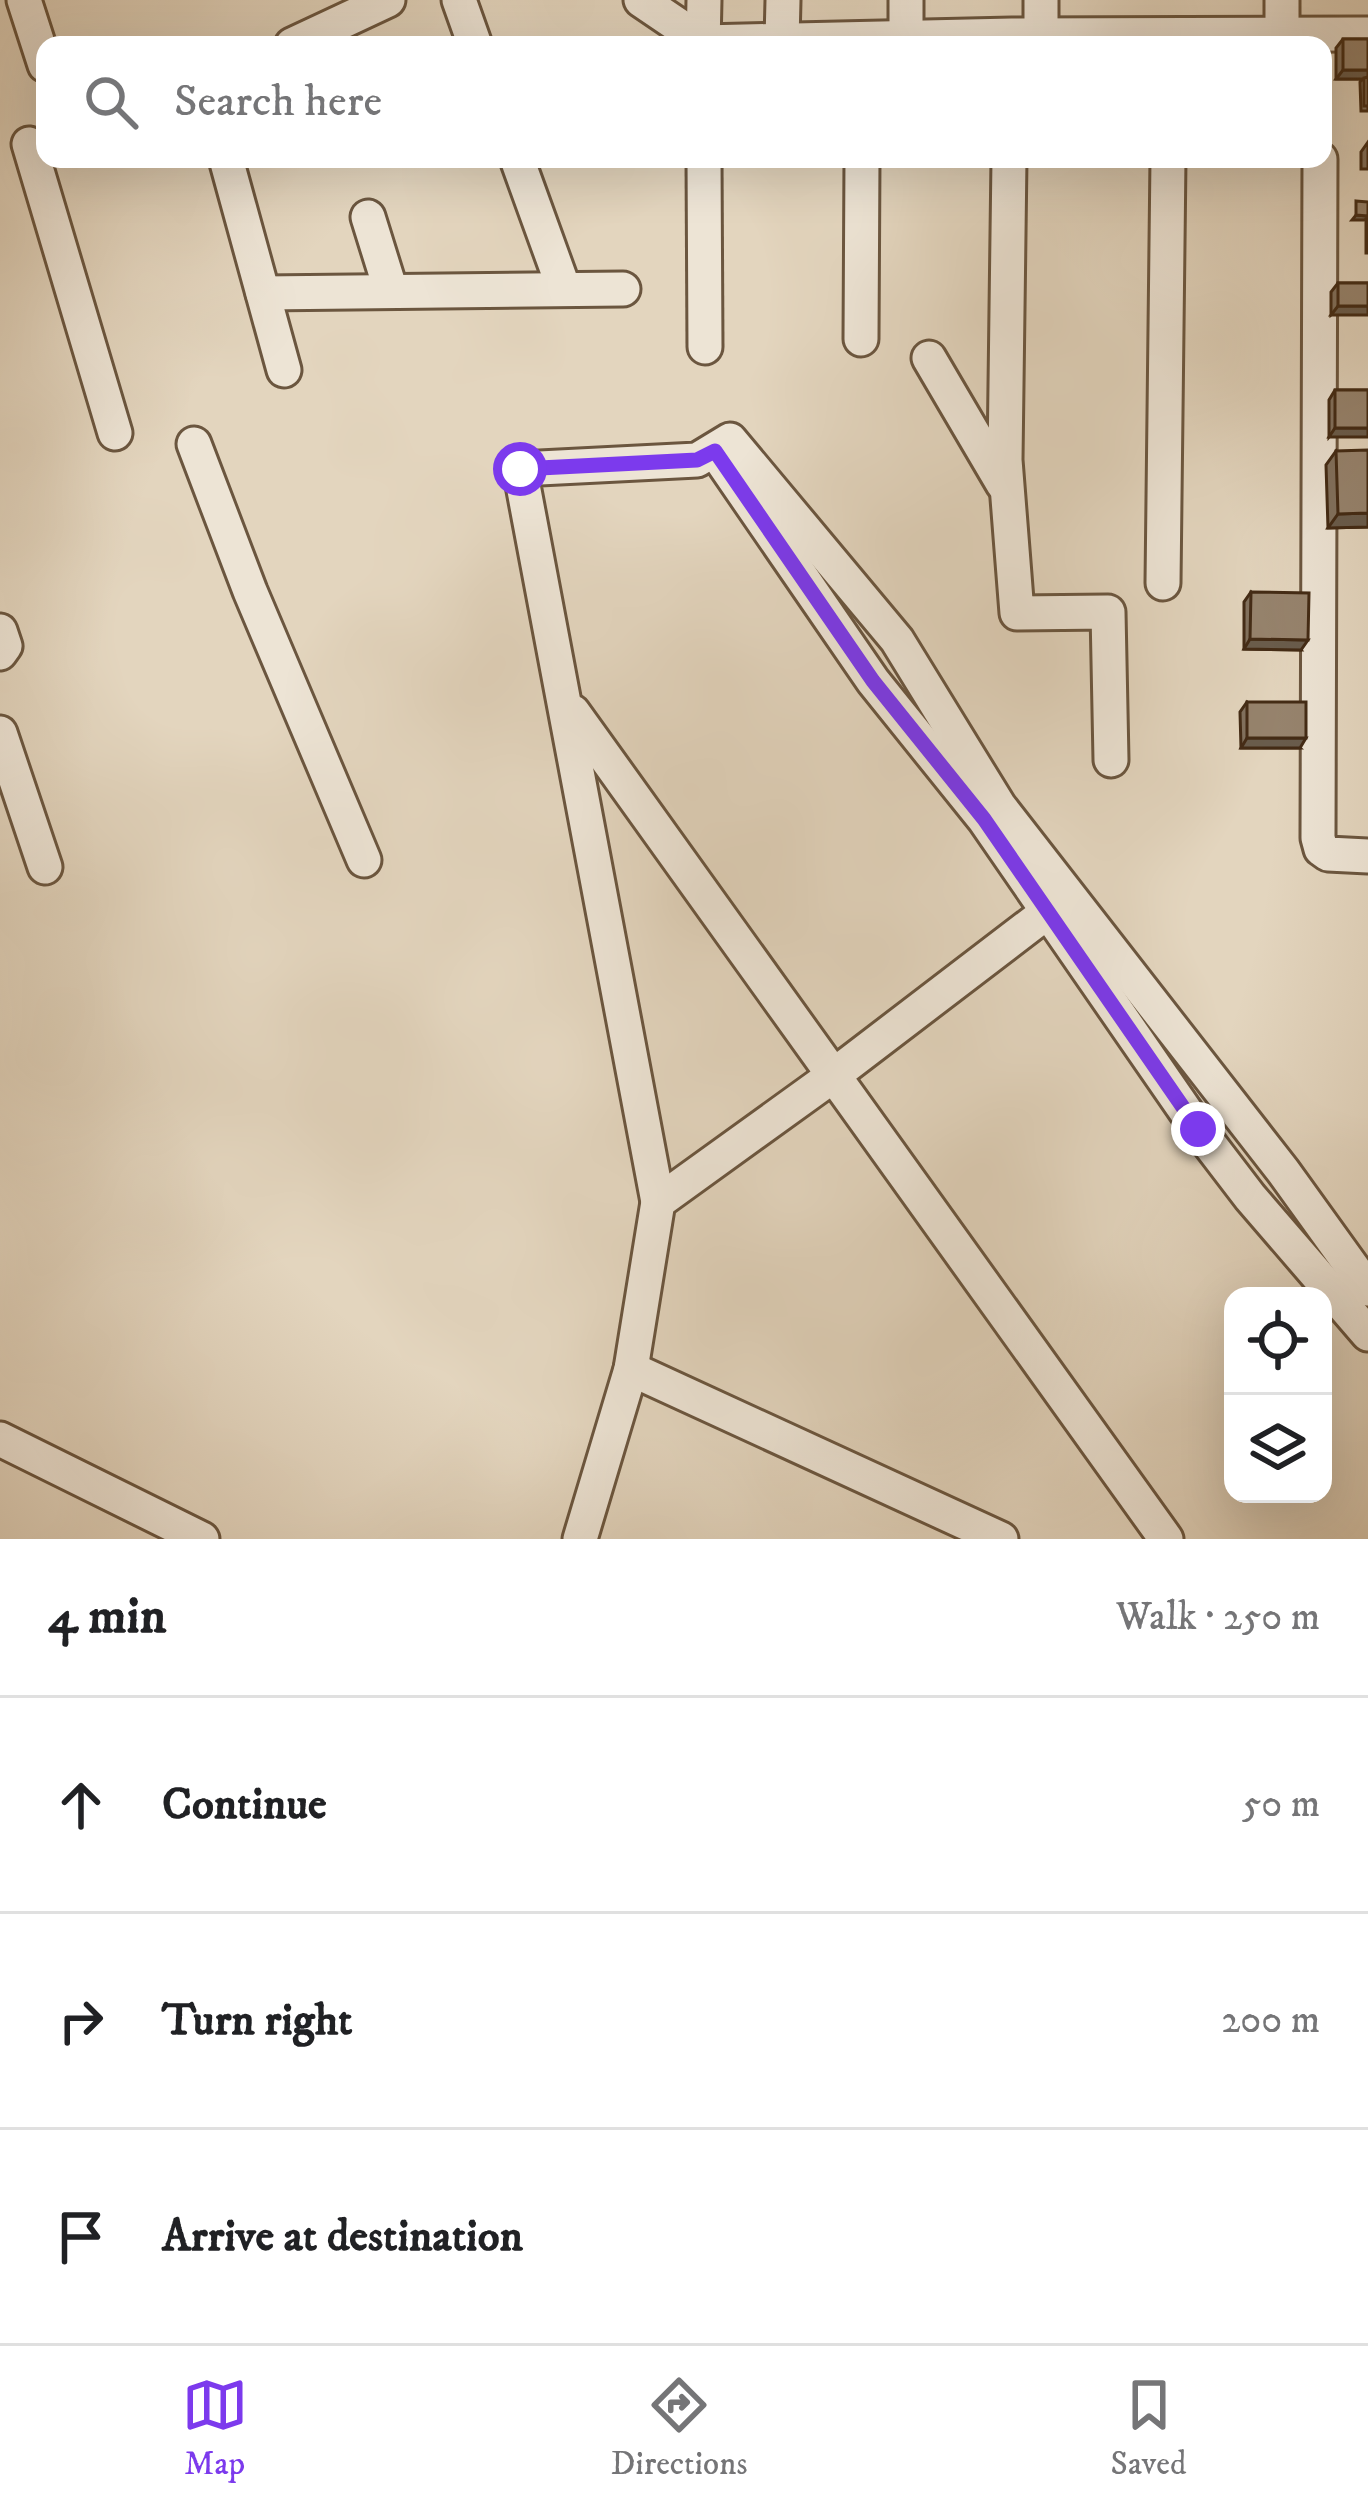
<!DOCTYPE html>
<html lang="en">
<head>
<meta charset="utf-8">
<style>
  body { margin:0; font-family:"IM FELL DW Pica",serif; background:#f6f6f6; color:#202124 }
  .controls { position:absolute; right:36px; bottom:36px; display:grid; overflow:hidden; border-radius:24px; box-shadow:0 12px 48px #0002 }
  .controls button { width:108px; height:108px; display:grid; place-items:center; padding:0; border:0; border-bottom:3px solid #e0e0e0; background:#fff; color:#202124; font:60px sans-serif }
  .stop { position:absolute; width:36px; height:36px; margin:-27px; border:9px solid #7c3aed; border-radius:50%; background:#fff }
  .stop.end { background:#7c3aed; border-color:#fff; box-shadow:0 3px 12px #0008 }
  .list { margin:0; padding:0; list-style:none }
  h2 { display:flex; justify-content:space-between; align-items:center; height:156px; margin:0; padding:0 48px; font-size:51px }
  h2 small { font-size:39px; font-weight:400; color:#757577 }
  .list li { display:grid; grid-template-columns:78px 1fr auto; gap:36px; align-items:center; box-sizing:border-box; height:216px; padding:0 48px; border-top:3px solid #e0e0e0 }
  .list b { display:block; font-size:45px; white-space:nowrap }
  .list em { font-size:39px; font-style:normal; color:#757577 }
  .icon { flex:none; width:66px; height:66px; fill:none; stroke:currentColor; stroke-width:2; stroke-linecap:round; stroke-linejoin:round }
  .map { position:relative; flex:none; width:1368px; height:1539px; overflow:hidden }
  .search { position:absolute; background:#fff; box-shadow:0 12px 48px #0002; left:36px; right:36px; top:36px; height:132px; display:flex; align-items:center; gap:30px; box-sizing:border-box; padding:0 42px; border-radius:24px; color:#757577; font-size:45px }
  .sheet { height:804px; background:#fff }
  nav { display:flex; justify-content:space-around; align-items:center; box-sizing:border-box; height:168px; border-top:3px solid #e0e0e0; background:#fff; font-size:33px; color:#757577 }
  nav a { display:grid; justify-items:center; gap:6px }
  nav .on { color:#7c3aed }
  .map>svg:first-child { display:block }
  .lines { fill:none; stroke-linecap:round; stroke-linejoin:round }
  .minor-casing { stroke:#6b563f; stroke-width:39 }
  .minor { stroke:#ede4d5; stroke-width:33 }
  .wall { fill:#81715e; stroke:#432b15; stroke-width:3 }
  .shaded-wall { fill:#695c4c; stroke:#432b15; stroke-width:3 }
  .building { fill:#96836d; stroke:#432b15; stroke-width:3 }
  .route { stroke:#7c3aed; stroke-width:15 }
</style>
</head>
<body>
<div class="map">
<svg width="1368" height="1539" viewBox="0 0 1368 1539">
  <rect width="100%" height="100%" fill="#e3d5be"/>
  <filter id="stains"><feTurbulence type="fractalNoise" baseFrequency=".00167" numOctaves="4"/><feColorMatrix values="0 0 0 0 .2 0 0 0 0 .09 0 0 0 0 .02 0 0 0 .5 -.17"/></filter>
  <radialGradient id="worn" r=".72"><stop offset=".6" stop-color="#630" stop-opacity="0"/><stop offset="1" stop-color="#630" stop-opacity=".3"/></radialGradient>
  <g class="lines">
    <g class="minor-casing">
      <g id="minor">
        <polyline points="24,0 45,65"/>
        <polyline points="459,0 475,45"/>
        <polyline points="641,0 703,42 1012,35 1368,34"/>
        <polyline points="1041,35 1041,0"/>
        <polyline points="1282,35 1282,0"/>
        <polyline points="906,37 906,0"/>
        <polyline points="782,41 783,0"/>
        <polyline points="292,45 388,0"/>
        <polyline points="703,45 704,0"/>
        <polyline points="29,144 115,433"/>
        <polyline points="226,159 284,370"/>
        <polyline points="517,159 564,289"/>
        <polyline points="704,159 705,347"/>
        <polyline points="1009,159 1005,460 1017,613 1108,612 1111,760"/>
        <polyline points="1320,159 1318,838 1321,849 1328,854 1368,856"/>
        <polyline points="368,217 391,291"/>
        <polyline points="263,293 623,289"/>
        <polyline points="861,339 862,159"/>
        <polyline points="929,358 1003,484"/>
        <polyline points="194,444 250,591 364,860"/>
        <polyline points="717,454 873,681 984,819 1198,1129 1250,1197 1368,1334"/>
        <polyline points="1163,583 1168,159"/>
        <polyline points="0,631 5,646 0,653"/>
        <polyline points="573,712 1166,1539"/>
        <polyline points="0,733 45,867"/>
        <polyline points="658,1202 520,469 697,460 730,440 897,640 999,806 1283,1171 1368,1289"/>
        <polyline points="631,1369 1001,1539"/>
        <polyline points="0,1439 202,1539"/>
        <polyline points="580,1539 631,1369 658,1202 834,1075 1063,900"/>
      </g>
    </g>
    <use href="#minor" class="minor"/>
  </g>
  <g class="wall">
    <polygon points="1343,39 1368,39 1368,111 1361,111 1360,82 1363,79 1336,79 1336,48"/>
    <polygon points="1368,142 1368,169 1361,169 1361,152"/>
    <polygon points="1368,218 1368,253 1366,253 1366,222"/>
    <polygon points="1338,283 1368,283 1331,315 1331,292"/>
    <polygon points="1335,390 1368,390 1329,437 1329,400"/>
    <polygon points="1336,451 1368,527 1328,528 1326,465"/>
    <polygon points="1251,592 1301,650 1244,649 1244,602"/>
    <polygon points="1247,702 1300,748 1241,748 1240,712"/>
  </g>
  <g class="shaded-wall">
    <polygon points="1343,70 1368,70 1368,79 1336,79"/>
    <polygon points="1356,215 1368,216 1365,220 1352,220"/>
    <polygon points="1338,306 1368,306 1368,315 1331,315"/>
    <polygon points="1335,428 1368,428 1368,437 1329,437"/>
    <polygon points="1368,513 1368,527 1328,528 1338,514"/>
    <polygon points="1250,639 1308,640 1301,650 1244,649"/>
    <polygon points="1247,738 1306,738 1300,748 1241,748"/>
  </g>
  <g class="building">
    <rect x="1343" y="39" width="25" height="31"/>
    <polygon points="1368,77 1368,106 1364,106 1364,78"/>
    <polygon points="1356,201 1368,202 1368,216 1356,215"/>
    <rect x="1338" y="283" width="30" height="23"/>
    <rect x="1335" y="390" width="33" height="38"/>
    <polygon points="1368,450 1368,513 1338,514 1336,451"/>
    <polygon points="1251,592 1309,593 1308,640 1250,639"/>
    <rect x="1247" y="702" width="59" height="36"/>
  </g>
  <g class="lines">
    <polyline class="route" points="520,469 697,460 715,451 873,681 984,819 1198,1129"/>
  </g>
  <rect width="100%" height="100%" filter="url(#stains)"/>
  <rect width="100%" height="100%" fill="url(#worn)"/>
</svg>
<div class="controls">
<button><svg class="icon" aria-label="locate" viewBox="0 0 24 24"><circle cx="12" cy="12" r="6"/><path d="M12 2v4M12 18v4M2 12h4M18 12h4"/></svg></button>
<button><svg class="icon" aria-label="layers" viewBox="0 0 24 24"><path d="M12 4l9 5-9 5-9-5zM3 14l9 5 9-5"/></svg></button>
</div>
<div class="stop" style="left:520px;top:469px"></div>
<div class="stop end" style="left:1198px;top:1129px"></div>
<div class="search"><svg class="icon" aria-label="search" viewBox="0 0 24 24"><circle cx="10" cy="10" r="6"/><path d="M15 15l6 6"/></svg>Search here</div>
</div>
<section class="sheet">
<h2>4 min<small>Walk · 250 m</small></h2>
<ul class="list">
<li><svg class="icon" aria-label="ahead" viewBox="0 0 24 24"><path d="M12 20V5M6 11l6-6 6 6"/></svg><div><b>Continue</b></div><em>50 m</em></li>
<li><svg class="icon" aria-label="right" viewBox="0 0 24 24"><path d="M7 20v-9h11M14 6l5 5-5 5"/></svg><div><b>Turn right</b></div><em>200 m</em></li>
<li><svg class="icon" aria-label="arrive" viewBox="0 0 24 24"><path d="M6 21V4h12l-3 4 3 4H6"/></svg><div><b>Arrive at destination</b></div></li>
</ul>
</section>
<nav>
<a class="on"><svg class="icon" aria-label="map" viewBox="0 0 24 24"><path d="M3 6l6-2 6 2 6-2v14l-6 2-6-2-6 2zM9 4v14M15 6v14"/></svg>Map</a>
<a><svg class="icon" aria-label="directions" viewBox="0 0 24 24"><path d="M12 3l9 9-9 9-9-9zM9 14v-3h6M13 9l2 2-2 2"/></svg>Directions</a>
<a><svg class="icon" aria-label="saved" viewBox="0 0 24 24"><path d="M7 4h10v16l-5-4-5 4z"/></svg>Saved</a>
</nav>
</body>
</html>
